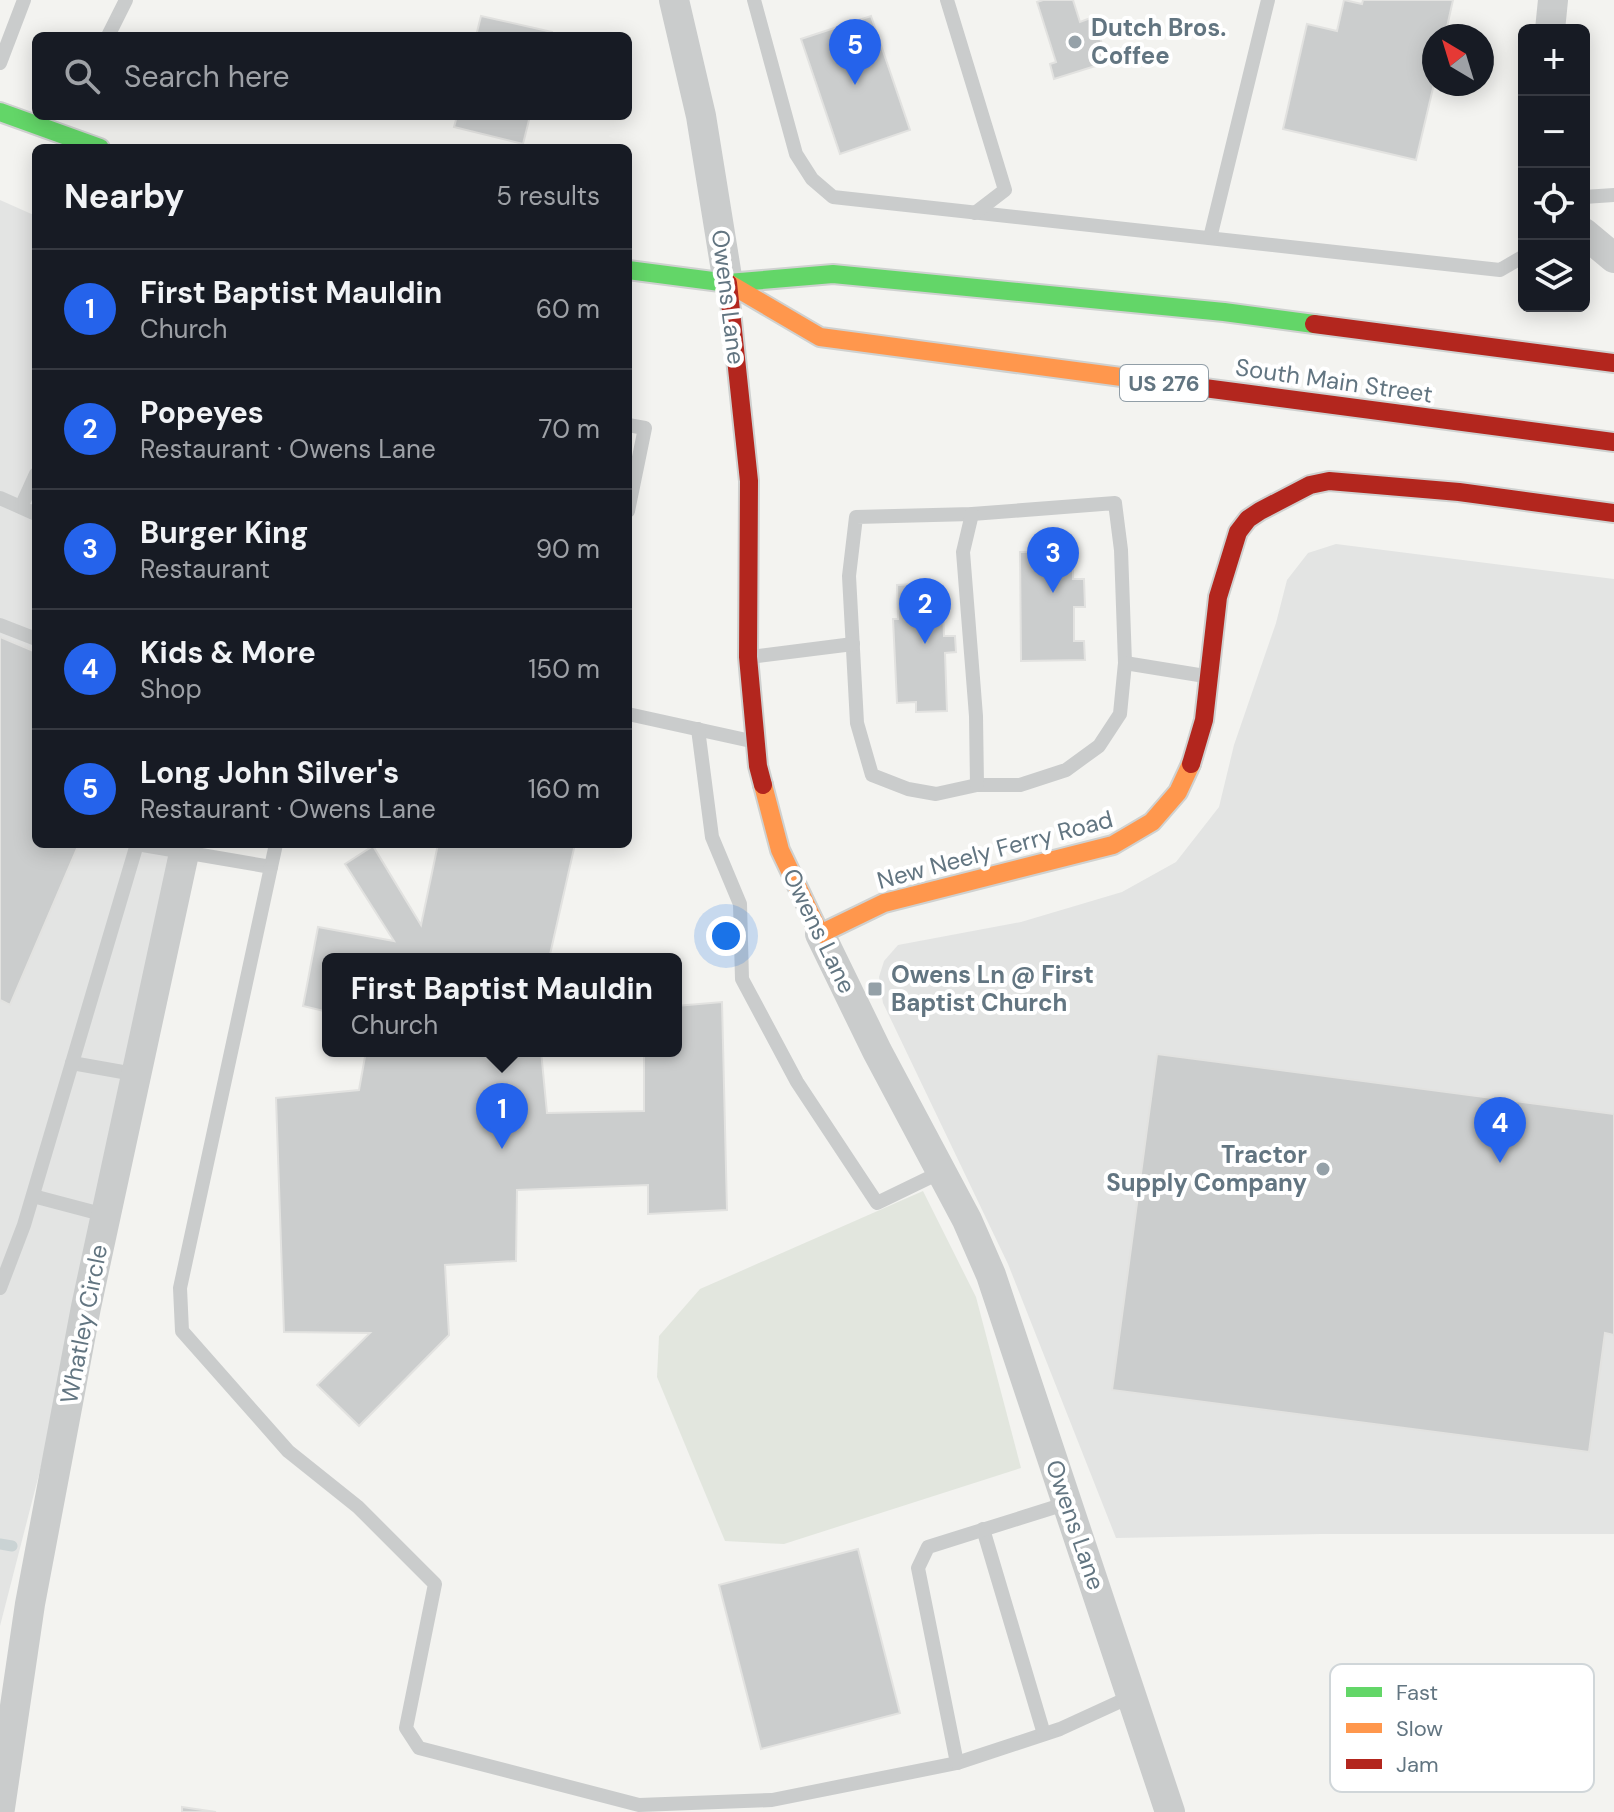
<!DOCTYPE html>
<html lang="en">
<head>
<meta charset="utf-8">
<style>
  body { margin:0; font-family:"DM Sans",sans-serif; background:#242831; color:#f1f3f6 }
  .controls { position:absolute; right:24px; top:24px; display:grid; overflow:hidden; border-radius:12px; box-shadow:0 4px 20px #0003 }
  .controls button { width:72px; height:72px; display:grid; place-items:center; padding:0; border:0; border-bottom:2px solid #363941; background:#171b24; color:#f1f3f6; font:40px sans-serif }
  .compass { position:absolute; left:1422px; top:24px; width:72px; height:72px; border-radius:50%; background:#171b24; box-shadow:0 4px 20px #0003; rotate:322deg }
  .you { position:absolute; left:726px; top:936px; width:28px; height:28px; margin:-20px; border:6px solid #fff; border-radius:50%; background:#1a73e8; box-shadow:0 0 0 12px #1a73e833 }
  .badge { display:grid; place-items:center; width:52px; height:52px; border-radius:50%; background:#2563eb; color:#fff; font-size:26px; font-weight:700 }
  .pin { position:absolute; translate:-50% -66px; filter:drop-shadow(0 2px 4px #0008) }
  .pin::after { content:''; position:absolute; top:42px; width:28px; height:24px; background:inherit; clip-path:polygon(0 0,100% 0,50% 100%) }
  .popup { position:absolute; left:322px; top:953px; width:360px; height:104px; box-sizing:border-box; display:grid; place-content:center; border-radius:12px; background:#171b24; filter:drop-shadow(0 2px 6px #0005); font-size:26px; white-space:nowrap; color:#9ea1a6 }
  .popup b { font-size:30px; color:#f1f3f6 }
  .popup::after { content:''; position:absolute; left:50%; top:100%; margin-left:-16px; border:16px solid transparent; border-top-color:#171b24 }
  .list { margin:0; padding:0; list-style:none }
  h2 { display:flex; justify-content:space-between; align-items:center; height:104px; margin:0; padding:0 32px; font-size:34px }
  h2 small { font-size:26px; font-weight:400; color:#9ea1a6 }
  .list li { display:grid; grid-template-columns:52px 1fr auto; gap:24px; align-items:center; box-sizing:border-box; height:120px; padding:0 32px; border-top:2px solid #363941 }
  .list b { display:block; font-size:30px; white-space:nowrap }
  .list p { margin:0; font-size:26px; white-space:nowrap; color:#9ea1a6 }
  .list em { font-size:26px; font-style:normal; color:#9ea1a6 }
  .icon { flex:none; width:44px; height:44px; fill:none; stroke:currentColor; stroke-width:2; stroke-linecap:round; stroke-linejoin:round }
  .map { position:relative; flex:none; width:1614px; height:1812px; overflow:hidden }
  .search { position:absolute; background:#171b24; box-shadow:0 4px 20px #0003; left:32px; top:32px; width:600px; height:88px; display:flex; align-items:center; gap:20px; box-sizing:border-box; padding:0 28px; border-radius:12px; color:#9ea1a6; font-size:30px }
  .panel { position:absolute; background:#171b24; box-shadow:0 4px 20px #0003; left:32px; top:144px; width:600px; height:704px; border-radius:12px }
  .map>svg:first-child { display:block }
  .built { fill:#e3e4e3 }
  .green { fill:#e2e6de }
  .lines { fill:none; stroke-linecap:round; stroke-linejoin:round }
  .stream { stroke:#cad3d4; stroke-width:11 }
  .building { fill:#cbcdcd; stroke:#e2e2e0; stroke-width:2 }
  .fast-casing { stroke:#cfd1d0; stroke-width:22 }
  .slow-casing { stroke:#cfd1d0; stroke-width:22 }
  .jam-casing { stroke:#cfd1d0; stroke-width:22 }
  .lane { stroke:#cacccc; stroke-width:14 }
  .street { stroke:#cacccc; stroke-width:30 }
  .fast { stroke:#63d668; stroke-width:18 }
  .slow { stroke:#ff974d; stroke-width:18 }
  .jam { stroke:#b3261e; stroke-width:18 }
  .poi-dot { fill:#95a1a8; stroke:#fff; stroke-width:3 }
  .labels { text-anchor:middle; stroke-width:8; stroke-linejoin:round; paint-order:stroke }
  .shield { fill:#fff; stroke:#919ea7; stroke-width:2 }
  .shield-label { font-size:22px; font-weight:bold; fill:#627581 }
  .poi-label { font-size:24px; font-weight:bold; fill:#627581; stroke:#fff; text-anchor:start }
  .street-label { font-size:24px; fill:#627581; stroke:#fff }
  .key { fill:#fff; stroke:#d0d6d9; stroke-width:2 }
  .key-label { font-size:22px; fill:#627581 }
</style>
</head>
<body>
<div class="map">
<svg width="1614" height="1812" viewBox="0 0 1614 1812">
  <rect width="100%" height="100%" fill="#f3f3f0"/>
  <g class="built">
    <polygon points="0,200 36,216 36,844 201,844 0,1626"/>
    <polygon points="1336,544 1614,579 1614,1534 1321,1534 1116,1538 1008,1264 883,1003 879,977 884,961 898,945 1021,922 1122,892 1176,862 1219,807 1234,745 1276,623 1287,580 1308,553"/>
  </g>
  <polygon class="green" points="923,1191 976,1297 1021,1468 784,1544 725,1541 657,1377 659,1336 700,1289"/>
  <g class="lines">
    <polyline class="stream" points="0,1544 12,1546"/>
  </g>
  <g class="building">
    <polygon points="1043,0 1073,0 1080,22 1093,17 1108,62 1054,79 1050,64 1056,62 1037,2"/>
    <polygon points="1344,0 1362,4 1363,0 1453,0 1445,36 1434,36 1434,84 1416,160 1283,129 1307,24 1337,31"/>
    <polygon points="481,16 552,32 551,36 476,36"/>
    <polygon points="871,16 910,130 840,154 801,39"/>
    <polygon points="457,116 530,116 523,144 454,127"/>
    <polygon points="1073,551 1073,579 1084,579 1085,607 1074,607 1074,641 1084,641 1085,660 1021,661 1020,552"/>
    <polygon points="933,583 934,611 943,611 944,636 955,636 956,652 945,653 947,711 916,712 916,702 897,703 893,619 898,619 897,585"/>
    <polygon points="0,637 36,652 36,844 79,844 10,1005 0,1000"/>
    <polygon points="438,844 575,844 549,959 328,959 328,1012 303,1006 318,927 394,941 345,864 373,846 421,925"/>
    <polygon points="722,1002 727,1210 648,1214 648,1185 517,1190 516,1261 445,1265 449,1335 359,1426 317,1385 370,1333 284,1332 276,1098 359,1090 366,1051 541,1051 547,1113 644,1111 644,1051 676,1051 676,1006"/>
    <polygon points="1157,1054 1614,1114 1614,1335 1605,1333 1589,1452 1112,1390"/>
    <polygon points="858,1549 900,1713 761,1749 719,1585"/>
    <polygon points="182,1807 216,1812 182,1812"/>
  </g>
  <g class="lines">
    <g class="fast-casing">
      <g id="fast">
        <polyline points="0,112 100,148"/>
        <polyline points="628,270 728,283 833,274 1224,312 1314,324"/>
      </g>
    </g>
    <g class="slow-casing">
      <g id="slow">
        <polyline points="728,283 820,337 1189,386"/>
        <polyline points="763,785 780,850 820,934 884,903 1113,845 1152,822 1178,792 1191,764"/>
      </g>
    </g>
    <g class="jam-casing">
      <g id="jam">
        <polyline points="728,283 749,481 748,657 758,766 763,785"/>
        <polyline points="1314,324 1614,363"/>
        <polyline points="1189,386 1614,442"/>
        <polyline points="1191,764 1204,720 1218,597 1238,532 1248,519 1260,511 1310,485 1329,481 1459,492 1614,513"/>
      </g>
    </g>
    <g class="lane">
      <polyline points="754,0 796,154 812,179 833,197 1500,270 1524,256"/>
      <polyline points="947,0 1005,190 975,213"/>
      <polyline points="108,36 126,0"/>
      <polyline points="0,63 24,0"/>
      <polyline points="1584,197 1614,195"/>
      <polyline points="1210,238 1268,0"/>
      <polyline points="628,425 645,428 628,511"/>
      <polyline points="0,498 36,514"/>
      <polygon points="1115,503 1121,550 1125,663 1120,714 1099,746 1066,770 1020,785 977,785 936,794 908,789 872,775 857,723 849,576 856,517 972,514"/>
      <polyline points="21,507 36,474"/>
      <polyline points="972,514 963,552 976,716 977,785"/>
      <polyline points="0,625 36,639"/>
      <polyline points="750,657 853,644"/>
      <polyline points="1125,663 1205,676"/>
      <polyline points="628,714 751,741"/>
      <polyline points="698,729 712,837 740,904 742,979 797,1082 877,1203 941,1172"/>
      <polyline points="137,844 271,867 276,844"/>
      <polyline points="271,867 180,1288 182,1331 288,1451 358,1507 435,1584 406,1728 419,1748 639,1805 772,1800 957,1763 1060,1729 1132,1696"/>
      <polyline points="72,1063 134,1074"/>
      <polyline points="33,1196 105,1215"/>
      <polyline points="0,1288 24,1225 137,844"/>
      <polyline points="983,1529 1044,1734"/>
      <polyline points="957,1763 918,1568 928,1547 1068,1503"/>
    </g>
    <g class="street">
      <polyline points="674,0 701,116 728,283"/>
      <polyline points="1550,30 1553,0"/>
      <polyline points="1584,233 1614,258"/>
      <polyline points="820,934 877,1051 967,1220 991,1275 1170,1812"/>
      <polyline points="0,1808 30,1604 86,1307 186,844"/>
    </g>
    <use href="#fast" class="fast"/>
    <use href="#slow" class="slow"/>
    <use href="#jam" class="jam"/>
  </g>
  <g class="poi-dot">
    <circle cx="1075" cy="42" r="8"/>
    <rect x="867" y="981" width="16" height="16" rx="4"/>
    <circle cx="1323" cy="1169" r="8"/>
  </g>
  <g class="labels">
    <rect class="shield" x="1120" y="365" width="88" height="36" rx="6"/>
    <g class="shield-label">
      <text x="1164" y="391">US 276</text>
    </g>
    <g class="poi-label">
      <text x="1091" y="36">Dutch Bros.<tspan x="1091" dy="28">Coffee</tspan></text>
      <text x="891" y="983">Owens Ln @ First<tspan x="891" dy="28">Baptist Church</tspan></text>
      <text x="1307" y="1163" text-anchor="end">Tractor<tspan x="1307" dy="28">Supply Company</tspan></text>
    </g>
    <g class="street-label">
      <text transform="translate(728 297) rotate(83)" y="8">Owens Lane</text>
      <text transform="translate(1334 381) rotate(8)" y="8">South Main Street</text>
      <text transform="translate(995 850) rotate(-15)" y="8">New Neely Ferry Road</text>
      <text transform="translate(819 931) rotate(64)" y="8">Owens Lane</text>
      <text transform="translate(84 1324) rotate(-79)" y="8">Whatley Circle</text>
      <text transform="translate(1075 1525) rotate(71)" y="8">Owens Lane</text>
    </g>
  </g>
  <rect x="1330" y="1664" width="264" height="128" rx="12" class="key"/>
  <rect x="1346" y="1687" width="36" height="10" fill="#63d668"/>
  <rect x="1346" y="1723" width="36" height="10" fill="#ff974d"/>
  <rect x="1346" y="1759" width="36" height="10" fill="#b3261e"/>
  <g class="key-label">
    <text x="1396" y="1700">Fast</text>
    <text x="1396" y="1736">Slow</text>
    <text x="1396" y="1772">Jam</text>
  </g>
</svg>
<div class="controls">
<button>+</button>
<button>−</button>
<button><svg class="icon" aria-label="locate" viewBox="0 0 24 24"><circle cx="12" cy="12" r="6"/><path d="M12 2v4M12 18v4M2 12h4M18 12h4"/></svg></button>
<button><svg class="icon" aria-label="layers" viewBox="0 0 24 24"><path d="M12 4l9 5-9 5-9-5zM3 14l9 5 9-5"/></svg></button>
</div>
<svg class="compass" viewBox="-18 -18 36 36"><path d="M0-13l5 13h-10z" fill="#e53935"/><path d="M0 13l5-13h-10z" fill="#9ea1a6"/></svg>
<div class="you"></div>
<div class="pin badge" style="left:502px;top:1149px">1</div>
<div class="popup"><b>First Baptist Mauldin</b>Church</div>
<div class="pin badge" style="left:925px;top:644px">2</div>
<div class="pin badge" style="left:1053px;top:593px">3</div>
<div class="pin badge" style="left:1500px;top:1163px">4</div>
<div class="pin badge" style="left:855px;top:85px">5</div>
<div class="search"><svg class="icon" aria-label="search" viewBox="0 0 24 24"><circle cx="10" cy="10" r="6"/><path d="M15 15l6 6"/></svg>Search here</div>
<section class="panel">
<h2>Nearby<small>5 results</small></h2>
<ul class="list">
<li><span class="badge">1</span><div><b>First Baptist Mauldin</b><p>Church</p></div><em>60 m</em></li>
<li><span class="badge">2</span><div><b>Popeyes</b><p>Restaurant · Owens Lane</p></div><em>70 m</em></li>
<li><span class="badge">3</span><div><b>Burger King</b><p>Restaurant</p></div><em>90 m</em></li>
<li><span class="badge">4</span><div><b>Kids &amp; More</b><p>Shop</p></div><em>150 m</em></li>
<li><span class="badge">5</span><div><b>Long John Silver's</b><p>Restaurant · Owens Lane</p></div><em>160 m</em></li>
</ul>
</section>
</div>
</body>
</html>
